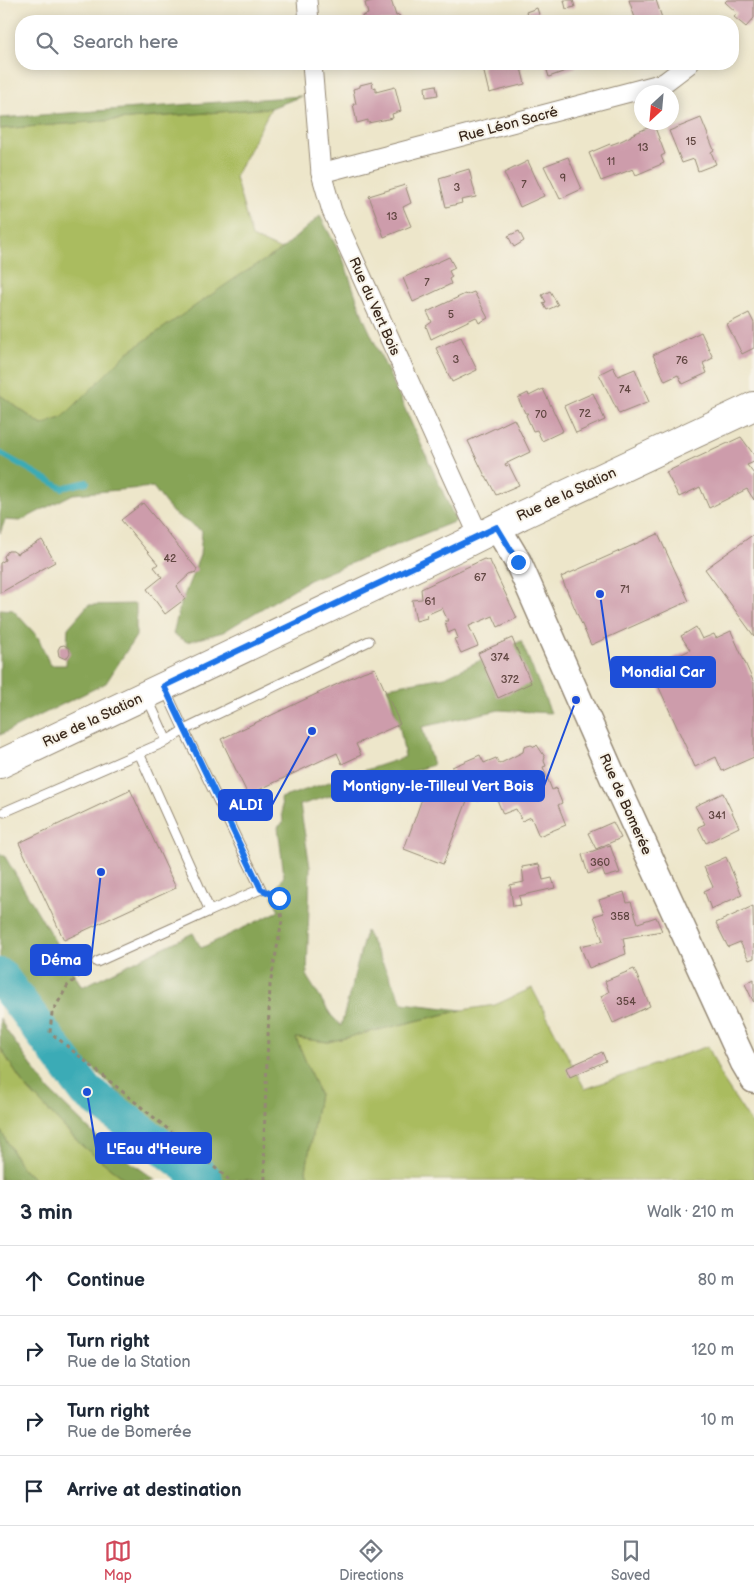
<!DOCTYPE html>
<html lang="en">
<head>
<meta charset="utf-8">
<style>
  body { margin:0; font-family:"Balsamiq Sans",sans-serif; background:#f6f6f7; color:#1f2937 }
  .compass { position:absolute; left:634px; top:85px; width:45px; height:45px; border-radius:50%; background:#fff; box-shadow:0 2px 12px #0003; rotate:206deg }
  .stop { position:absolute; width:15px; height:15px; margin:-11px; border:4px solid #1a73e8; border-radius:50%; background:#fff }
  .stop.end { background:#1a73e8; border-color:#fff; box-shadow:0 1px 5px #0008 }
  .list { margin:0; padding:0; list-style:none }
  h2 { display:flex; justify-content:space-between; align-items:center; height:65px; margin:0; padding:0 20px; font-size:21px }
  h2 small { font-size:16px; font-weight:400; color:#747a83 }
  .list li { display:grid; grid-template-columns:32px 1fr auto; gap:15px; align-items:center; box-sizing:border-box; height:70px; padding:0 20px; border-top:1px solid #e0e1e3 }
  .list b { display:block; font-size:19px; white-space:nowrap }
  .list p { margin:0; font-size:16px; white-space:nowrap; color:#747a83 }
  .list em { font-size:16px; font-style:normal; color:#747a83 }
  .icon { flex:none; width:28px; height:28px; fill:none; stroke:currentColor; stroke-width:2; stroke-linecap:round; stroke-linejoin:round }
  .map { position:relative; flex:none; width:754px; height:1180px; overflow:hidden }
  .search { position:absolute; background:#fff; box-shadow:0 2px 12px #0003; left:15px; right:15px; top:15px; height:55px; display:flex; align-items:center; gap:12px; box-sizing:border-box; padding:0 18px; border-radius:20px; color:#747a83; font-size:19px }
  .sheet { height:345px; background:#fff }
  nav { display:flex; justify-content:space-around; align-items:center; box-sizing:border-box; height:70px; border-top:1px solid #e0e1e3; background:#fff; font-size:14px; color:#747a83 }
  nav a { display:grid; justify-items:center; gap:2px }
  nav .on { color:#d1495b }
  .map>svg:first-child { display:block }
  .green { fill:#aabc5f; stroke:#72733e }
  .forest { fill:#87a456; stroke:#61673a }
  .lines { fill:none; stroke-linecap:round; stroke-linejoin:round }
  .stream { stroke:#3aabb6; stroke-width:6 }
  .river { stroke:#3aabb6; stroke-width:36 }
  .building { fill:#cd9cab }
  .service-casing { stroke:#948874; stroke-width:11 }
  .minor-casing { stroke:#948874; stroke-width:21 }
  .secondary-casing { stroke:#948874; stroke-width:29 }
  .primary-casing { stroke:#948874; stroke-width:30 }
  .path { stroke:#948874; stroke-width:3; stroke-dasharray:4 4; stroke-linecap:butt }
  .service { stroke:#fff; stroke-width:9 }
  .minor { stroke:#fff; stroke-width:19 }
  .secondary { stroke:#fff; stroke-width:26 }
  .primary { stroke:#fff; stroke-width:28 }
  .route { stroke:#1a73e8; stroke-width:6 }
  .labels { text-anchor:middle; stroke-width:4; stroke-linejoin:round; paint-order:stroke }
  .number-label { font-size:11px; fill:#604641 }
  .street-label { font-size:14px; fill:#3b2a1e; stroke:#f7f3e8 }
  .leader { fill:none; stroke:#1d4ed8; stroke-width:2 }
  .callout-dot { fill:#1d4ed8; stroke:#f7f3e8; stroke-width:2 }
  .callout { fill:#1d4ed8; stroke:#1d4ed8; stroke-width:2 }
  .callout-label { font-size:15px; text-anchor:middle; font-weight:bold; fill:#fff }
</style>
</head>
<body>
<div class="map">
<svg width="754" height="1180" viewBox="0 0 754 1180">
  <rect width="100%" height="100%" fill="#f7f3e8"/>
  <filter id="ink" filterUnits="userSpaceOnUse"><feTurbulence type="fractalNoise" baseFrequency=".02" numOctaves="2"/><feDisplacementMap in="SourceGraphic" scale="10" xChannelSelector="R" yChannelSelector="G"/><feConvolveMatrix kernelMatrix="1 2 1 2 8 2 1 2 1" color-interpolation-filters="sRGB"/></filter>
  <filter id="wash" filterUnits="userSpaceOnUse"><feTurbulence type="fractalNoise" baseFrequency=".0096" numOctaves="4" result="noise"/><feDisplacementMap in="SourceGraphic" scale="20" xChannelSelector="R" yChannelSelector="G"/><feGaussianBlur stdDeviation="1.12" result="paint"/><feColorMatrix in="noise" values="0 0 0 0 0 0 0 0 0 0 0 0 0 0 0 0 0 1.4 0 .05"/><feComposite in="paint" operator="in"/></filter>
  <g filter="url(#wash)">
    <rect width="100%" height="100%" fill="#ede6ca"/>
    <g class="green">
      <polygon points="271,108 235,177 252,237 281,250 127,353 63,417 42,425 0,395 0,129"/>
      <polygon points="532,988 585,1089 708,1046 723,1080 754,1127 754,1180 310,1180 306,1171 319,1094 296,1038 328,1042 462,1010 495,1005"/>
      <polygon points="0,1047 23,1084 81,1145 126,1180 36,1180 22,1169 0,1129"/>
    </g>
    <g class="forest">
      <polygon points="302,96 271,108 0,129 0,118"/>
      <polygon points="320,216 343,259 364,319 456,521 309,580 223,632 187,642 173,634 180,606 200,555 202,531 173,513 153,487 73,494 20,521 5,520 0,533 0,395 42,425 63,417 127,353 237,277 281,250"/>
      <polygon points="136,604 136,636 106,683 0,735 0,609 13,610 38,637 50,665 66,665 68,628 88,605"/>
      <polygon points="521,641 551,713 499,710 422,727 433,765 300,805 310,867 307,977 331,1015 341,1026 366,931 403,1003 462,1010 328,1042 296,1038 319,1094 306,1171 310,1180 211,1180 52,1029 0,968 0,854 4,855 82,987 193,933 201,948 279,911 272,896 284,876 278,827 283,823 281,798 405,757 400,729 387,687 445,677"/>
      <polygon points="0,1018 6,1030 49,1090 102,1142 156,1180 126,1180 81,1145 23,1084 0,1047"/>
      <polygon points="0,1129 22,1169 36,1180 0,1180"/>
    </g>
    <g class="lines">
      <polyline class="stream" points="0,453 62,488 87,482"/>
      <polyline class="river" points="0,976 87,1092 195,1171 205,1180"/>
    </g>
    <g id="blocks">
      <g class="building">
        <polygon points="375,0 391,0 396,16 399,15 401,21 363,21 362,16 368,14 365,3"/>
        <polygon points="564,0 573,0 575,7 566,9"/>
        <polygon points="629,0 656,0 662,18 652,21 636,21"/>
        <polygon points="727,0 754,0 754,18 746,27 734,17 737,13 725,2"/>
        <polygon points="537,8 541,21 529,21 526,12"/>
        <polygon points="482,64 520,64 525,84 489,93"/>
        <polygon points="545,64 575,64 576,67 549,77"/>
        <polygon points="372,82 373,88 376,87 376,92 395,87 401,111 392,114 393,118 368,123 368,120 357,123 353,104 356,104 353,89 360,87 360,85"/>
        <polygon points="436,85 438,95 426,97 425,87"/>
        <polygon points="701,118 714,150 711,152 716,164 698,171 694,159 682,163 669,131"/>
        <polygon points="654,125 665,154 661,156 664,163 636,175 633,169 601,181 589,153 610,144 610,145 621,141 631,136 631,135"/>
        <polygon points="568,157 582,189 560,199 544,166"/>
        <polygon points="528,161 544,196 520,207 504,173"/>
        <polygon points="469,169 476,197 461,200 462,203 446,207 439,178"/>
        <polygon points="405,185 411,203 403,207 411,226 384,237 369,196"/>
        <polygon points="519,231 524,241 514,247 508,236"/>
        <polygon points="449,257 455,268 449,271 452,277 449,279 451,284 413,302 403,278"/>
        <polygon points="550,291 558,305 547,310 543,303 546,302 542,295"/>
        <polygon points="474,292 488,318 479,323 476,317 431,339 426,326 432,322 427,312 465,294 466,295"/>
        <polygon points="749,313 754,323 754,348 742,354 727,324"/>
        <polygon points="701,332 713,358 703,363 707,373 683,384 678,375 665,381 653,355"/>
        <polygon points="461,337 477,370 452,382 436,348"/>
        <polygon points="613,367 618,376 635,369 649,402 619,414 599,374"/>
        <polygon points="543,389 563,431 542,441 537,430 533,431 526,415 528,413 525,413 518,398 528,393 529,396"/>
        <polygon points="593,393 605,420 576,433 564,406"/>
        <polygon points="514,419 530,452 505,464 506,466 509,465 519,485 496,495 486,476 485,476 468,441"/>
        <polygon points="741,437 754,455 754,462 747,465 754,474 754,500 747,489 709,508 700,487 679,497 666,472"/>
        <polygon points="143,503 197,569 196,572 190,574 177,586 185,599 165,614 147,589 162,577 154,567 158,564 121,520"/>
        <polygon points="658,534 689,601 591,645 561,577"/>
        <polygon points="754,534 754,636 705,569"/>
        <polygon points="42,540 55,562 0,593 0,563 5,560 4,556 8,551 13,551 17,554"/>
        <polygon points="484,559 490,561 517,618 498,627 493,616 469,626 478,646 461,653 454,639 458,638 455,630 448,633 445,621 448,621 442,608 426,615 427,618 416,621 412,600 422,599 421,589"/>
        <polygon points="696,627 702,639 714,634 716,638 731,631 754,683 754,757 722,771 716,757 695,767 657,683 678,673 672,659 690,650 681,636"/>
        <polygon points="512,638 531,683 498,698 478,653"/>
        <polygon points="64,645 69,648 70,653 66,659 59,656 58,650 60,646"/>
        <polygon points="375,668 400,724 356,744 361,755 342,764 337,753 248,795 221,739 363,672"/>
        <polygon points="531,745 535,747 537,745 545,757 544,761 546,766 543,767 552,790 556,788 562,803 558,805 566,825 539,836 531,817 522,821 516,809 503,814 490,783 481,788 484,796 474,801 471,793 470,793 443,864 404,849 428,782 432,784 435,779 453,771 452,767 480,755 484,763 496,758 499,764 523,752 524,747"/>
        <polygon points="130,789 176,888 64,940 19,843 129,791"/>
        <polygon points="723,793 739,827 706,843 698,827 705,824 695,806"/>
        <polygon points="613,822 621,838 596,849 588,833"/>
        <polygon points="610,845 620,873 605,877 602,869 588,874 582,855"/>
        <polygon points="726,857 742,895 711,909 704,891 713,887 704,867"/>
        <polygon points="539,864 543,880 552,878 555,888 519,896 521,905 513,906 510,885 524,882 522,867"/>
        <polygon points="624,892 627,903 631,902 638,923 656,917 662,931 623,938 626,954 589,968 580,946 603,941 594,916 604,913 599,900"/>
        <polygon points="753,906 754,958 749,960 740,942 728,947 716,923"/>
        <polygon points="634,969 650,1006 613,1023 601,996 609,992 605,981"/>
        <polygon points="754,979 754,1003 745,984"/>
        <polygon points="602,1052 606,1061 570,1077 566,1068"/>
      </g>
    </g>
  </g>
  <g filter="url(#ink)">
    <use href="#blocks" fill-opacity="0" stroke="#948874" stroke-width="1"/>
    <g class="lines">
      <g class="service-casing">
        <g id="service">
          <polyline points="165,689 184,730 167,741"/>
          <polyline points="139,753 210,911 261,889 184,730 369,641"/>
          <polyline points="4,812 167,741 147,697"/>
          <polyline points="97,962 210,911"/>
        </g>
      </g>
      <g class="minor-casing">
        <g id="minor">
          <polyline points="307,0 309,21"/>
          <polyline points="312,64 321,173 332,211 479,536"/>
          <polyline points="321,173 664,83 689,64"/>
        </g>
      </g>
      <g class="secondary-casing">
        <polyline id="secondary" points="497,527 518,562 616,784 744,1063 754,1080"/>
      </g>
      <g class="primary-casing">
        <polyline id="primary" points="0,764 462,545 522,515 754,406"/>
      </g>
      <g class="path">
        <polyline points="87,970 68,985 52,1013 50,1032 225,1176 229,1180"/>
        <polyline points="265,1180 264,1138 270,985 282,921 279,898 273,895"/>
      </g>
      <use href="#service" class="service"/>
      <use href="#minor" class="minor"/>
      <use href="#secondary" class="secondary"/>
      <use href="#primary" class="primary"/>
    </g>
  </g>
  <g class="lines" filter="url(#ink)">
    <polyline class="route" points="279,898 261,889 164,686 497,527 518,562"/>
  </g>
  <g class="labels">
    <g class="number-label">
      <text x="691" y="145">15</text>
      <text x="643" y="151">13</text>
      <text x="611" y="165">11</text>
      <text x="563" y="182">9</text>
      <text x="524" y="188">7</text>
      <text x="457" y="191">3</text>
      <text x="392" y="220">13</text>
      <text x="427" y="286">7</text>
      <text x="451" y="318">5</text>
      <text x="456" y="363">3</text>
      <text x="682" y="364">76</text>
      <text x="625" y="393">74</text>
      <text x="585" y="417">72</text>
      <text x="541" y="418">70</text>
      <text x="170" y="562">42</text>
      <text x="480" y="581">67</text>
      <text x="625" y="593">71</text>
      <text x="430" y="605">61</text>
      <text x="500" y="661">374</text>
      <text x="510" y="683">372</text>
      <text x="717" y="819">341</text>
      <text x="600" y="866">360</text>
      <text x="620" y="920">358</text>
      <text x="626" y="1005">354</text>
    </g>
    <g class="street-label">
      <text transform="translate(508 124) rotate(-15)" y="5">Rue Léon Sacré</text>
      <text transform="translate(375 306) rotate(66)" y="5">Rue du Vert Bois</text>
      <text transform="translate(566 494) rotate(-25)" y="5">Rue de la Station</text>
      <text transform="translate(92 720) rotate(-25)" y="5">Rue de la Station</text>
      <text transform="translate(626 804) rotate(66)" y="5">Rue de Bomerée</text>
    </g>
  </g>
  <path class="leader" d="M600 594L611 672M576 700L544 786M312 731L272 805M101 872L91 960M87 1092L96 1148"/>
  <g class="callout-dot">
    <circle cx="600" cy="594" r="5"/>
    <circle cx="576" cy="700" r="5"/>
    <circle cx="312" cy="731" r="5"/>
    <circle cx="101" cy="872" r="5"/>
    <circle cx="87" cy="1092" r="5"/>
  </g>
  <g class="callout">
    <rect x="611" y="657" width="104" height="30" rx="5"/>
    <rect x="332" y="771" width="212" height="30" rx="5"/>
    <rect x="219" y="790" width="53" height="30" rx="5"/>
    <rect x="31" y="945" width="60" height="30" rx="5"/>
    <rect x="96" y="1133" width="115" height="30" rx="5"/>
  </g>
  <g class="callout-label">
    <text x="663" y="677">Mondial Car</text>
    <text x="438" y="791">Montigny-le-Tilleul Vert Bois</text>
    <text x="246" y="810">ALDI</text>
    <text x="61" y="965">Déma</text>
    <text x="154" y="1154">L'Eau d'Heure</text>
  </g>
</svg>
<svg class="compass" viewBox="-18 -18 36 36"><path d="M0-13l5 13h-10z" fill="#e53935"/><path d="M0 13l5-13h-10z" fill="#747a83"/></svg>
<div class="stop" style="left:279px;top:898px"></div>
<div class="stop end" style="left:518px;top:562px"></div>
<div class="search"><svg class="icon" aria-label="search" viewBox="0 0 24 24"><circle cx="10" cy="10" r="6"/><path d="M15 15l6 6"/></svg>Search here</div>
</div>
<section class="sheet">
<h2>3 min<small>Walk · 210 m</small></h2>
<ul class="list">
<li><svg class="icon" aria-label="ahead" viewBox="0 0 24 24"><path d="M12 20V5M6 11l6-6 6 6"/></svg><div><b>Continue</b></div><em>80 m</em></li>
<li><svg class="icon" aria-label="right" viewBox="0 0 24 24"><path d="M7 20v-9h11M14 6l5 5-5 5"/></svg><div><b>Turn right</b><p>Rue de la Station</p></div><em>120 m</em></li>
<li><svg class="icon" aria-label="right" viewBox="0 0 24 24"><path d="M7 20v-9h11M14 6l5 5-5 5"/></svg><div><b>Turn right</b><p>Rue de Bomerée</p></div><em>10 m</em></li>
<li><svg class="icon" aria-label="arrive" viewBox="0 0 24 24"><path d="M6 21V4h12l-3 4 3 4H6"/></svg><div><b>Arrive at destination</b></div></li>
</ul>
</section>
<nav>
<a class="on"><svg class="icon" aria-label="map" viewBox="0 0 24 24"><path d="M3 6l6-2 6 2 6-2v14l-6 2-6-2-6 2zM9 4v14M15 6v14"/></svg>Map</a>
<a><svg class="icon" aria-label="directions" viewBox="0 0 24 24"><path d="M12 3l9 9-9 9-9-9zM9 14v-3h6M13 9l2 2-2 2"/></svg>Directions</a>
<a><svg class="icon" aria-label="saved" viewBox="0 0 24 24"><path d="M7 4h10v16l-5-4-5 4z"/></svg>Saved</a>
</nav>
</body>
</html>
